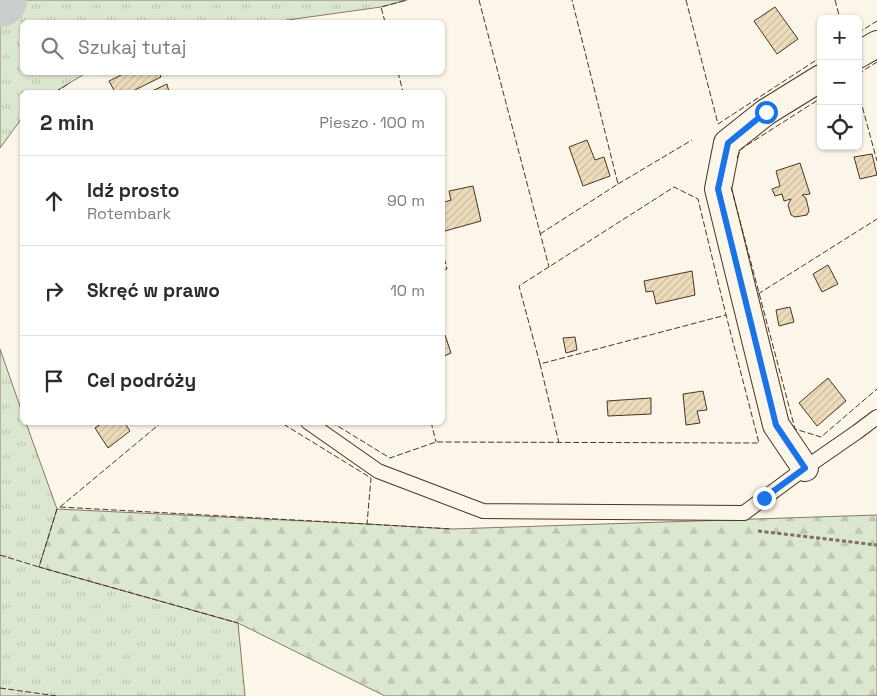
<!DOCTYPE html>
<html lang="pl">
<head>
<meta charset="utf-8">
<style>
  body { margin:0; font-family:"Space Grotesk",sans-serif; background:#f7f7f7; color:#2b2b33 }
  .controls { position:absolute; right:15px; top:15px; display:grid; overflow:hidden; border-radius:8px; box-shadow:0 1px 4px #0004 }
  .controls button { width:45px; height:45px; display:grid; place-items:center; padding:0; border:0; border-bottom:1px solid #e1e1e2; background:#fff; color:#2b2b33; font:25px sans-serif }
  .stop { position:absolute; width:15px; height:15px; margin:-11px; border:4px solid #1a73e8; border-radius:50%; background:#fff }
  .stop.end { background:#1a73e8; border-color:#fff; box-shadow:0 1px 5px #0008 }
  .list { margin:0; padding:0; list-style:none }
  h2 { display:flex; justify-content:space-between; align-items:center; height:65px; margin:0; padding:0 20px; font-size:21px }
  h2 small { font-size:16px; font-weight:400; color:#7c7c81 }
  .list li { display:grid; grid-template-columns:32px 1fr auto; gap:15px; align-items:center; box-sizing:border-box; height:90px; padding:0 20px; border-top:1px solid #e1e1e2 }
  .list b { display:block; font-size:19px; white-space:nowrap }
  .list p { margin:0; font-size:16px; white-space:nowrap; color:#7c7c81 }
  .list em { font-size:16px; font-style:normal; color:#7c7c81 }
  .icon { flex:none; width:28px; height:28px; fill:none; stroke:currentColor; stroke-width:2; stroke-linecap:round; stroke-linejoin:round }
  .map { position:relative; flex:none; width:877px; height:696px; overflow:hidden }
  .search { position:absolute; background:#fff; box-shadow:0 1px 4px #0004; left:20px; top:20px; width:425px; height:55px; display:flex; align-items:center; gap:12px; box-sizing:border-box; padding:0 18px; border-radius:8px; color:#7c7c81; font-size:19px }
  .panel { position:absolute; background:#fff; box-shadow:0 1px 4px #0004; left:20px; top:90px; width:425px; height:335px; border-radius:8px }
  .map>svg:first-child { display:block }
  .grass { fill:url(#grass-tufts); stroke:#887966 }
  .forest { fill:url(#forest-firs); stroke:#887966 }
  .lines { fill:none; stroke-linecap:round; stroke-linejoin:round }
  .river { stroke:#c9cecd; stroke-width:52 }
  .building { fill:url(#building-hatch); stroke:#4a3520 }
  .service-casing { stroke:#4a3520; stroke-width:16 }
  .minor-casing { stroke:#4a3520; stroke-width:28 }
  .path { stroke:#7f6f5c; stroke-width:3; stroke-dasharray:4 2.5; stroke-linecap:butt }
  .service { stroke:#fbf6e9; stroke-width:14 }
  .minor { stroke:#fbf6e9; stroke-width:26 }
  .fence { stroke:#4a3520; stroke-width:1; stroke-dasharray:6 2.5; stroke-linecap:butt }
  .route { stroke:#1a73e8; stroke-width:6 }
</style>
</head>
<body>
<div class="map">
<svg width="877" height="696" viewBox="0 0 877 696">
  <defs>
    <pattern id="grass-tufts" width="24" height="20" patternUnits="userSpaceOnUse" patternTransform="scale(1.25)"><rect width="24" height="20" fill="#dce7d0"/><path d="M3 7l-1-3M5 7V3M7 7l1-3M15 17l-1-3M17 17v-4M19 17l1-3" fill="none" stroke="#bec7b2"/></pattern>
    <pattern id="forest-firs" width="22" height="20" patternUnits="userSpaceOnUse" patternTransform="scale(1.25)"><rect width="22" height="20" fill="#dce7d0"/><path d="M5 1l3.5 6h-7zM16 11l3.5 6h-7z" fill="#bec7b2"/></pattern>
    <pattern id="building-hatch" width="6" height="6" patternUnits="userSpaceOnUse" patternTransform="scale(1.25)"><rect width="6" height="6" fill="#ecdcbc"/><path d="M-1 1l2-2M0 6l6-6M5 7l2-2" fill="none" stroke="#ccbda1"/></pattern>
  </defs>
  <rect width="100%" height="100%" fill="#fbf6e9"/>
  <g class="grass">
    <polygon points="0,0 407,0 381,7 273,22 22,22 22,72 86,73 55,92 22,92 22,118 0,148"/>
    <polygon points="0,349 22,412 22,422 26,423 57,509 40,567 238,623 245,696 0,696"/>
  </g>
  <polygon class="forest" points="57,509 367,524 452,529 877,515 877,696 385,696 238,623 39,567"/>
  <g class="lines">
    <polyline class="river" points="0,1 1,0"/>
  </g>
  <g class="building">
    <polygon points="775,7 798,39 777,54 754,21"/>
    <polygon points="127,72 159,72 161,77 131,92 115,92 109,81"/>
    <polygon points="167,84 169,92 150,92"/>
    <polygon points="587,140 595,160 604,157 610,176 583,186 569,147"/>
    <polygon points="872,154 877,175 860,179 854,157"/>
    <polygon points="800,163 810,194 802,195 806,198 809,211 807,215 795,217 791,215 788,205 791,199 784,201 782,194 775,196 772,189 780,186 776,171"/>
    <polygon points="473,186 481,221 445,231 442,223 442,203 451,200 449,191"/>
    <polygon points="828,265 838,284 822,292 813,274"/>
    <polygon points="692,271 695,295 656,304 653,291 646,292 644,281"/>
    <polygon points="790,307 794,322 779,326 776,310"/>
    <polygon points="445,335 451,353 442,357 442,336"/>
    <polygon points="575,337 577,350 566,353 563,338"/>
    <polygon points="828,378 846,401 817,426 799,403"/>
    <polygon points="703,391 707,410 697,411 700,423 686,425 683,394"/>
    <polygon points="651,398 651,414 608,416 607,401"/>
    <polygon points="103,422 124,422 130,431 108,448 95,428"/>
  </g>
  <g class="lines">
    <g class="service-casing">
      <polyline id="service" points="308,422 378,471 483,511 744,513 805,468 857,432 877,417"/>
    </g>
    <g class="minor-casing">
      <g id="minor">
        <polyline points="858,55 877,44"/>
        <polyline points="805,468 776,425 718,189 727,143 766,112 821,78"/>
      </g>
    </g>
    <polyline class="path" points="758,531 877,545"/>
    <use href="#service" class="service"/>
    <use href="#minor" class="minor"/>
    <g class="fence">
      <polyline points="479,0 549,267"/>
      <polyline points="686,0 718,124 821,57"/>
      <polyline points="835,0 840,19"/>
      <polyline points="385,22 381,7 407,0"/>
      <polyline points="858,33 877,21"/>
      <polyline points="398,72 403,92"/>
      <polyline points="858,74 877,62"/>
      <polyline points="858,91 877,161"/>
      <polyline points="55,92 70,83"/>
      <polyline points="737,158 741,149 821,98"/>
      <polyline points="618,184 692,140"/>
      <polyline points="731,187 795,429 821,437 877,389"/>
      <polyline points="540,234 618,184 572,0"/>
      <polyline points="442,250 447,269 442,270"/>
      <polyline points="758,294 877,219"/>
      <polyline points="540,364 519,286 674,187 698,199 726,315"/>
      <polyline points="331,422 390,458 436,442 759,443 726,315 540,364 559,443"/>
      <polyline points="431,422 436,442"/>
      <polyline points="60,507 367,524 371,478 280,422"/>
      <polyline points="60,507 162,422"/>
      <polyline points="57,509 39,567 238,623"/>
      <polyline points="367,524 452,529"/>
      <polyline points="0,555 39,567"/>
      <polyline points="0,688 57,696"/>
    </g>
  </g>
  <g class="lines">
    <polyline class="route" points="764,498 805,468 776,425 718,189 728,143 766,112"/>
  </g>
</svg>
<div class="controls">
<button>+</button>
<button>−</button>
<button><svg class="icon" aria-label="locate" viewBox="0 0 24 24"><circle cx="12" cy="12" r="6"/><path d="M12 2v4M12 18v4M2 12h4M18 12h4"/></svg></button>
</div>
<div class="stop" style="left:766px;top:112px"></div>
<div class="stop end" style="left:764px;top:498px"></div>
<div class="search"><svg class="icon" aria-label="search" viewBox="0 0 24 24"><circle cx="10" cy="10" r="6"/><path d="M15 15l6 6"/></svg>Szukaj tutaj</div>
<section class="panel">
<h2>2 min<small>Pieszo · 100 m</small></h2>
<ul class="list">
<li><svg class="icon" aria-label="ahead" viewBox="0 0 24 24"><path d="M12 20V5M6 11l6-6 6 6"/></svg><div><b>Idź prosto</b><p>Rotembark</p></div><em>90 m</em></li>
<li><svg class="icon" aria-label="right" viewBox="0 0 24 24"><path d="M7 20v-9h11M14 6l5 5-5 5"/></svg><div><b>Skręć w prawo</b></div><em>10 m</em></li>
<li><svg class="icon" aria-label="arrive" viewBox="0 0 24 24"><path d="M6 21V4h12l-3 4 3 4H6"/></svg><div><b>Cel podróży</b></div></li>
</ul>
</section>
</div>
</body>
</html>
